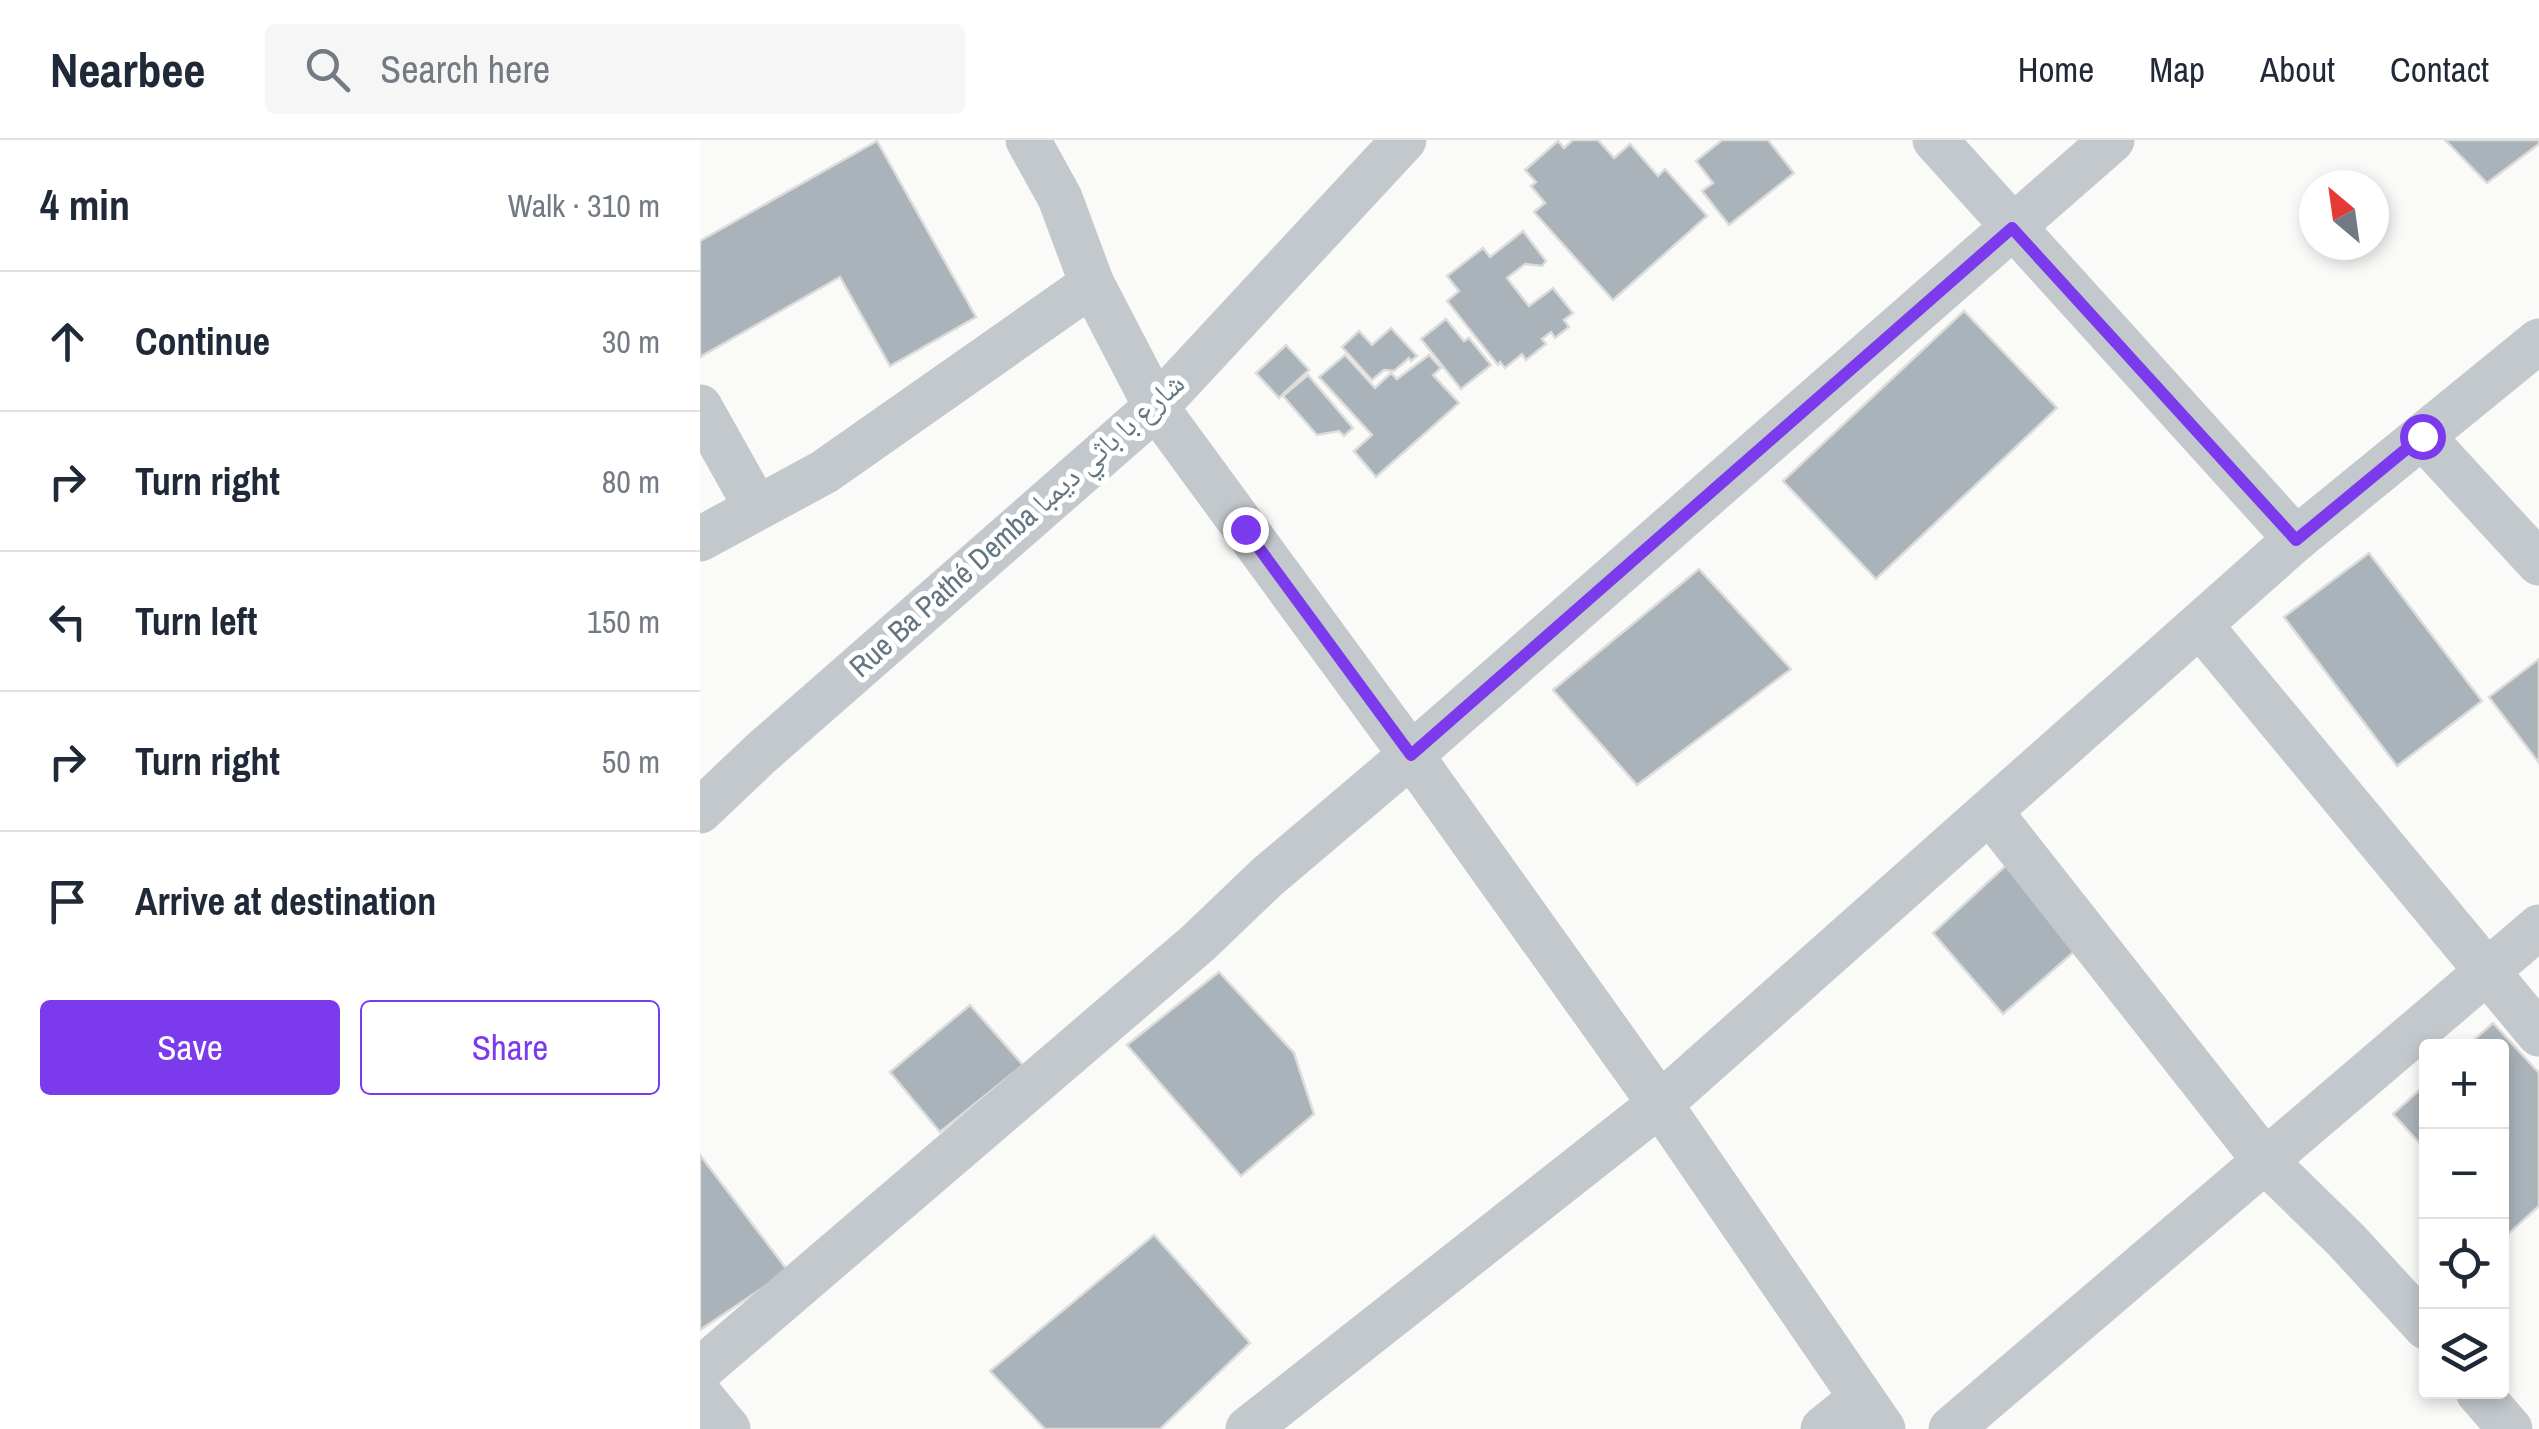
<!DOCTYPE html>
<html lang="en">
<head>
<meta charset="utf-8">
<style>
  body { margin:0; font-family:"Archivo Narrow","Noto Naskh Arabic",sans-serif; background:#f6f6f7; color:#1f2937 }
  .controls { position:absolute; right:30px; bottom:30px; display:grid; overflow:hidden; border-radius:10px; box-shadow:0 5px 15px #0003 }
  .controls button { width:90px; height:90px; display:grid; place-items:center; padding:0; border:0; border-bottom:2px solid #e0e1e3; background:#fff; color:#1f2937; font:50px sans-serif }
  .compass { position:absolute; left:1599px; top:30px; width:90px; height:90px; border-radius:50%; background:#fff; box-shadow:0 5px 15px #0003; rotate:331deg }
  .stop { position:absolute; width:30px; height:30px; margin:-22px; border:8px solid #7c3aed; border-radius:50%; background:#fff }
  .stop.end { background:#7c3aed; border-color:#fff; box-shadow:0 2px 10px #0008 }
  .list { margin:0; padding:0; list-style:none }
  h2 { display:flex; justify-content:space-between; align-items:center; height:130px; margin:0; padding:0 40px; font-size:42px }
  h2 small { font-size:32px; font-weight:400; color:#747a83 }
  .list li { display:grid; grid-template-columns:65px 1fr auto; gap:30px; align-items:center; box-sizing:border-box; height:140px; padding:0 40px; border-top:2px solid #e0e1e3 }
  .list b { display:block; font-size:38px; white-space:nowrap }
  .list em { font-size:32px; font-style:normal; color:#747a83 }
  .actions { display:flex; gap:20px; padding:30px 40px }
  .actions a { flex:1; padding:22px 0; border:2px solid #7c3aed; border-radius:10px; text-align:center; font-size:35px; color:#7c3aed }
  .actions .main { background:#7c3aed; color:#fff }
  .icon { flex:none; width:55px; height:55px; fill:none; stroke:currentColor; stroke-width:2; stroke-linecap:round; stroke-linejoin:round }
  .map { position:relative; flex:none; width:1839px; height:1289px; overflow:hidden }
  header { display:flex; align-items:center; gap:60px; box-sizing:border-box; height:140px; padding:0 50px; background:#fff; border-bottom:2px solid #e0e1e3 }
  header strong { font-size:48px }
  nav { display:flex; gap:55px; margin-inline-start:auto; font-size:35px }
  .search { width:700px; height:90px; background:#f6f6f7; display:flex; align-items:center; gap:25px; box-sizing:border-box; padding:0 35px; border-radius:10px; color:#747a83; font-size:38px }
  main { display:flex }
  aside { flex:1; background:#fff }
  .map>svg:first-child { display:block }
  .building { fill:#aab3b9; stroke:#dcdcda; stroke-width:2.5 }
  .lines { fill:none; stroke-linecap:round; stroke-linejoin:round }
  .minor { stroke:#c3c8cc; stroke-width:45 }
  .route { stroke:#7c3aed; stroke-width:12 }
  .labels { text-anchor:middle; stroke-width:10; stroke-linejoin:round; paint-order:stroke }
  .street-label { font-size:30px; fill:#657683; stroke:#fff }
</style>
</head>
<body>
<header>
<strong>Nearbee</strong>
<div class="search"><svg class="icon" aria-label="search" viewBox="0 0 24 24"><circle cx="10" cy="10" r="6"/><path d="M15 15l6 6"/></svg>Search here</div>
<nav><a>Home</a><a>Map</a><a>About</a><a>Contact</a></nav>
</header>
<main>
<aside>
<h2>4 min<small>Walk · 310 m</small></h2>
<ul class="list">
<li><svg class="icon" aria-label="ahead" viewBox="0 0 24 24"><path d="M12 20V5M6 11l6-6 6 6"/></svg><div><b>Continue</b></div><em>30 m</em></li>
<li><svg class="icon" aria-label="right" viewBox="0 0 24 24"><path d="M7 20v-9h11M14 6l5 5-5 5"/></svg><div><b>Turn right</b></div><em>80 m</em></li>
<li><svg class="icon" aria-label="left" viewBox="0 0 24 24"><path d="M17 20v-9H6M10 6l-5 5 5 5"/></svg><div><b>Turn left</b></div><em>150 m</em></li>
<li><svg class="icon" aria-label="right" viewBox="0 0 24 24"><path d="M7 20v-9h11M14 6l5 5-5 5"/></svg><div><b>Turn right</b></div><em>50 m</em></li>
<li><svg class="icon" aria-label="arrive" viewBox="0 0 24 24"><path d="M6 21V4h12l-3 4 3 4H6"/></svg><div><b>Arrive at destination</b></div></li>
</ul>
<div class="actions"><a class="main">Save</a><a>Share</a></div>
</aside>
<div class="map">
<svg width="1839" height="1289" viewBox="0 0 1839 1289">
  <rect width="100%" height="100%" fill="#fafaf8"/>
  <g class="building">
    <polygon points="873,0 898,0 914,18 930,4 958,36 965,29 1007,76 913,160 834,72 845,63 831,46 836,42 825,30 858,1 864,8"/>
    <polygon points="1022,0 1068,0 1094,33 1029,85 1002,51 1013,43 996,21"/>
    <polygon points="1745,0 1839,0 1839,4 1787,43"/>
    <polygon points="177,1 276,177 190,226 140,137 0,217 0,101"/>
    <polygon points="823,91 846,121 842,126 825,124 807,138 829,166 853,148 873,173 864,180 869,187 855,198 851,192 842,199 846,204 826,220 822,214 805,228 800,222 798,225 747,161 759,151 747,136 783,108 790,117"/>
    <polygon points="1264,171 1357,268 1176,439 1083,341"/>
    <polygon points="746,179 764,201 769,198 791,225 761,249 721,199"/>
    <polygon points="691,188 717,216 711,221 709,218 694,231 684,230 672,240 642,207 659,191 672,205"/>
    <polygon points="586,205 609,230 579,258 556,233"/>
    <polygon points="645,215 675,248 691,233 697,239 729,215 741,228 733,235 759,263 676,337 654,311 672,295 619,237"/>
    <polygon points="608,235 653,288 644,296 639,291 617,295 583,256"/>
    <polygon points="1669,413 1782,561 1697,626 1584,477"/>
    <polygon points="999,429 1091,529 937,645 853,550"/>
    <polygon points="1839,519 1839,623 1789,557"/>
    <polygon points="1315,717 1384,803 1303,874 1233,793"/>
    <polygon points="519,832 594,913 614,974 541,1036 427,905"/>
    <polygon points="270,865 323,925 240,992 190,932"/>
    <polygon points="1793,883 1839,933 1839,1066 1806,1096 1802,1091 1802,906 1767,906"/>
    <polygon points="1726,944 1726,1010 1693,974"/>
    <polygon points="0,1015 88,1131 0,1190"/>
    <polygon points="454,1095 550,1203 460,1289 345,1289 290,1231"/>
  </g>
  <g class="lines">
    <g class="minor">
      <polyline points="328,0 360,58 392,144 456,267 711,615 960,964 1183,1289"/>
      <polyline points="1235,0 1596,399"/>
      <polyline points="0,267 56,367"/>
      <polyline points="1722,296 1839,423"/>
      <polyline points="0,399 124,332 392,144"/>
      <polyline points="1500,485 1839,894"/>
      <polyline points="0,671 60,614 456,267 704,0"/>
      <polyline points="1291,673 1566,1022 1646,1100 1726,1187"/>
      <polyline points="0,1230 498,803 567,737 711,615 1412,0"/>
      <polyline points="1778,1252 1810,1289"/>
      <polyline points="0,1255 28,1289"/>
      <polyline points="548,1289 960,964 1596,399 1839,201"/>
      <polyline points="1123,1289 1161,1258"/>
      <polyline points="1251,1289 1839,787"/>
    </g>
  </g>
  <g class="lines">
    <polyline class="route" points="545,389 711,615 1312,88 1596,400 1722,296"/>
  </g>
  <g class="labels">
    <g class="street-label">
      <text transform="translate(317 385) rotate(-42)" y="10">Rue Ba Pathé Demba شارع با باثي ديمبا</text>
    </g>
  </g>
</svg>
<div class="controls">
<button>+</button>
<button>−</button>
<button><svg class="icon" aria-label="locate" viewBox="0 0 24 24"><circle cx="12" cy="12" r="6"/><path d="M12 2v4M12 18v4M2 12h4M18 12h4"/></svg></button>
<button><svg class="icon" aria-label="layers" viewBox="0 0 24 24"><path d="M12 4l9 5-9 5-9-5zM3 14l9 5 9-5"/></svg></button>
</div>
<svg class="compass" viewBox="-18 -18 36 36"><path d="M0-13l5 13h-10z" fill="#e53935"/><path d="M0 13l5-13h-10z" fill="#747a83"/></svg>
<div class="stop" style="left:1722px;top:296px"></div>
<div class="stop end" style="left:545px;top:389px"></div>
</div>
</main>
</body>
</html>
